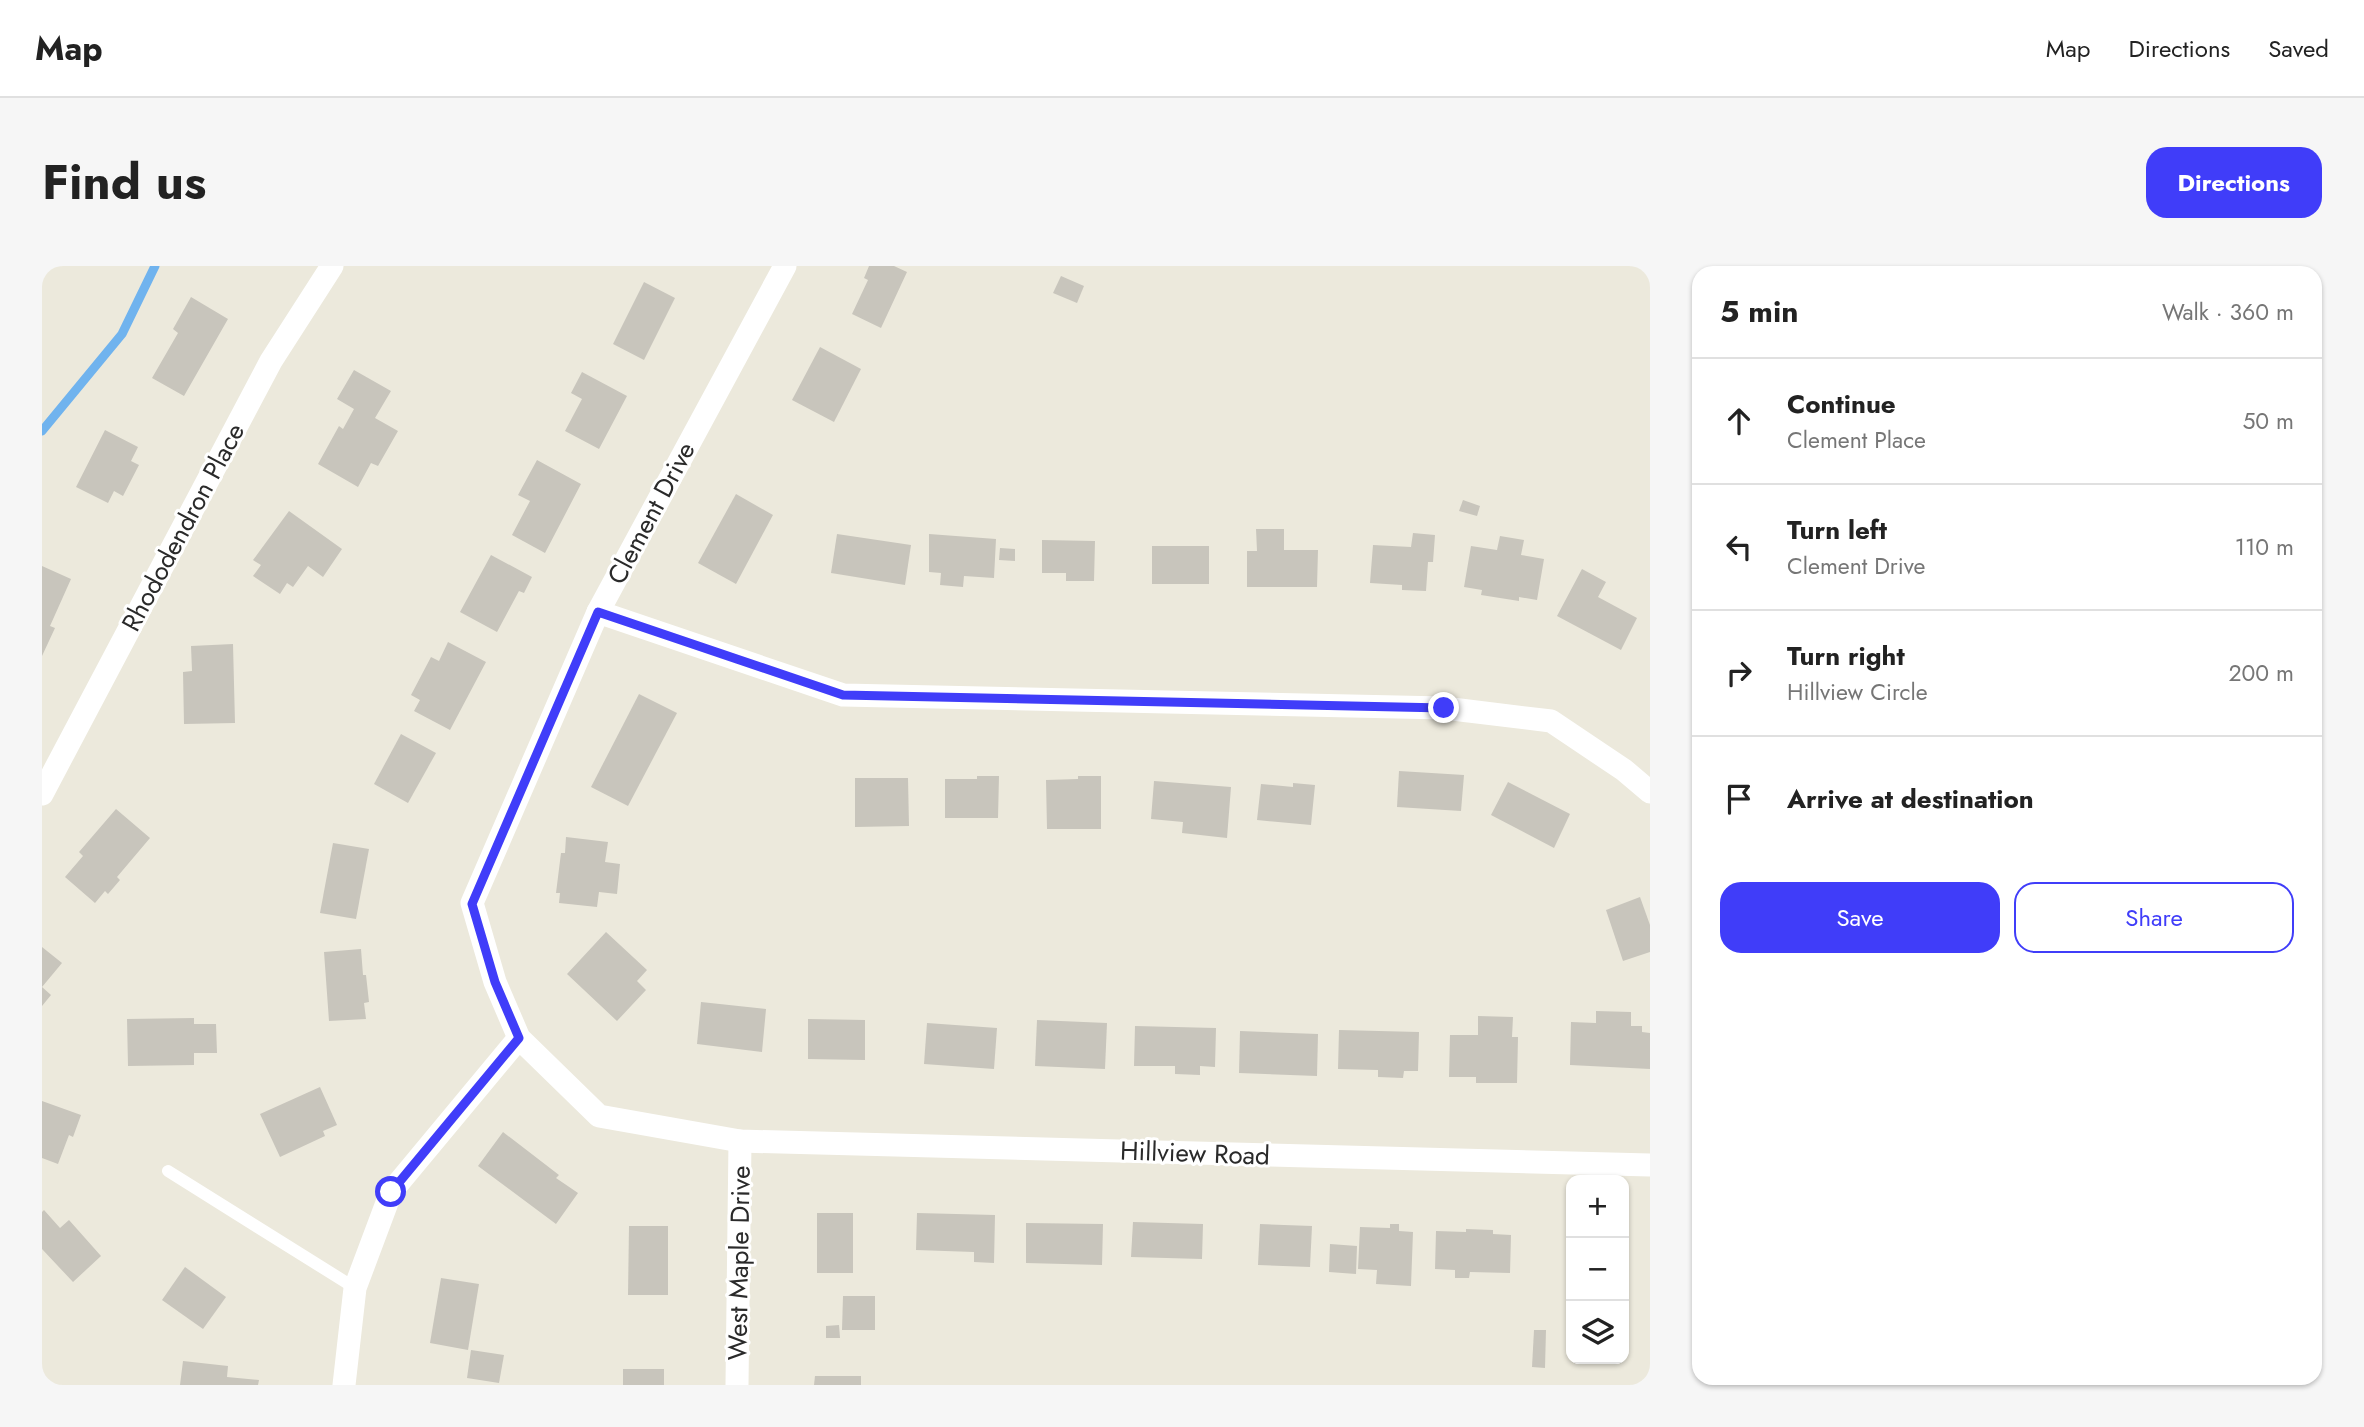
<!DOCTYPE html>
<html lang="en">
<head>
<meta charset="utf-8">
<style>
  body { margin:0; font-family:Jost,sans-serif; background:#f6f6f6; color:#222 }
  .controls { position:absolute; right:21px; bottom:21px; display:grid; overflow:hidden; border-radius:14px; box-shadow:0 2px 5px #0004 }
  .controls button { width:63px; height:63px; display:grid; place-items:center; padding:0; border:0; border-bottom:2px solid #e0e0e0; background:#fff; color:#222; font:35px sans-serif }
  .stop { position:absolute; width:21px; height:21px; margin:-16px; border:5px solid #403df9; border-radius:50%; background:#fff }
  .stop.end { background:#403df9; border-color:#fff; box-shadow:0 2px 7px #0008 }
  .list { margin:0; padding:0; list-style:none }
  h2 { display:flex; justify-content:space-between; align-items:center; height:91px; margin:0; padding:0 28px; font-size:30px }
  h2 small { font-size:23px; font-weight:400; color:#767676 }
  .list li { display:grid; grid-template-columns:46px 1fr auto; gap:21px; align-items:center; box-sizing:border-box; height:126px; padding:0 28px; border-top:2px solid #e0e0e0 }
  .list b { display:block; font-size:26px; white-space:nowrap }
  .list p { margin:0; font-size:23px; white-space:nowrap; color:#767676 }
  .list em { font-size:23px; font-style:normal; color:#767676 }
  .actions { display:flex; gap:14px; padding:21px 28px }
  .actions a { flex:1; padding:16px 0; border:2px solid #403df9; border-radius:21px; text-align:center; font-size:24px; color:#403df9 }
  .actions .main { background:#403df9; color:#fff }
  .icon { flex:none; width:38px; height:38px; fill:none; stroke:currentColor; stroke-width:2; stroke-linecap:round; stroke-linejoin:round }
  .map { position:relative; flex:none; width:1608px; height:1119px; overflow:hidden; border-radius:21px }
  header { display:flex; align-items:center; gap:42px; box-sizing:border-box; height:98px; padding:0 35px; background:#fff; border-bottom:2px solid #e0e0e0 }
  header strong { font-size:33px }
  nav { display:flex; gap:38px; margin-inline-start:auto; font-size:24px }
  .intro { display:flex; align-items:center; justify-content:space-between; box-sizing:border-box; height:168px; padding:0 42px }
  h1 { margin:0; font-size:49px }
  .button { padding:18px 32px; border-radius:21px; background:#403df9; color:#fff; font-size:24px; font-weight:700 }
  main { display:flex; gap:42px; padding:0 42px }
  aside { flex:1; background:#fff; border-radius:21px; box-shadow:0 2px 5px #0004 }
  .map>svg:first-child { display:block }
  .lines { fill:none; stroke-linecap:round; stroke-linejoin:round }
  .stream { stroke:#70b3ee; stroke-width:9 }
  .building { fill:#c8c5bc }
  .service { stroke:#fff; stroke-width:12 }
  .minor { stroke:#fff; stroke-width:23 }
  .route { stroke:#403df9; stroke-width:9 }
  .labels { text-anchor:middle; stroke-width:6; stroke-linejoin:round; paint-order:stroke }
  .street-label { font-size:26px; fill:#2a2a2a; stroke:#fff }
</style>
</head>
<body>
<header>
<strong>Map</strong>
<nav><a>Map</a><a>Directions</a><a>Saved</a></nav>
</header>
<div class="intro"><h1>Find us</h1><a class="button">Directions</a></div>
<main>
<div class="map">
<svg width="1608" height="1119" viewBox="0 0 1608 1119">
  <rect width="100%" height="100%" fill="#ece9dc"/>
  <g class="lines">
    <polyline class="stream" points="0,165 80,68 113,0"/>
  </g>
  <g class="building">
    <polygon points="827,0 852,0 865,6 839,62 810,48 826,14 822,12"/>
    <polygon points="1019,10 1042,20 1035,37 1011,27"/>
    <polygon points="602,16 633,32 602,94 571,78"/>
    <polygon points="149,31 186,53 142,130 110,112 136,67 131,63"/>
    <polygon points="778,81 819,103 792,156 750,134"/>
    <polygon points="312,104 349,125 333,152 356,165 336,200 329,197 316,221 276,198 297,160 301,163 312,143 295,133"/>
    <polygon points="540,106 585,130 557,183 523,165 540,133 529,127"/>
    <polygon points="63,164 96,181 89,195 97,199 81,230 72,225 66,237 34,221"/>
    <polygon points="495,194 539,218 503,287 470,269 488,235 476,229"/>
    <polygon points="694,228 731,249 694,318 656,297"/>
    <polygon points="1421,234 1438,240 1435,250 1417,245"/>
    <polygon points="247,245 300,283 281,311 266,300 251,321 245,317 238,328 211,310 219,299 211,294"/>
    <polygon points="1214,263 1242,263 1242,284 1276,284 1275,321 1205,321 1205,285 1215,285"/>
    <polygon points="1371,267 1393,269 1391,296 1386,296 1384,325 1360,324 1360,319 1328,317 1331,279 1369,281"/>
    <polygon points="795,268 869,279 863,319 789,307"/>
    <polygon points="887,268 954,273 952,312 922,310 921,321 898,319 899,307 887,306"/>
    <polygon points="1458,270 1482,274 1479,289 1502,293 1495,334 1477,331 1477,335 1439,329 1440,324 1422,321 1429,280 1455,284"/>
    <polygon points="1000,274 1053,275 1052,315 1024,315 1024,307 1000,307"/>
    <rect x="1110" y="280" width="57" height="38"/>
    <polygon points="958,282 973,283 973,295 957,294"/>
    <polygon points="449,289 490,311 482,327 477,325 455,366 418,346"/>
    <polygon points="0,300 29,313 8,360 13,362 0,390"/>
    <polygon points="1540,303 1564,316 1556,331 1595,352 1579,384 1515,350"/>
    <polygon points="406,376 444,396 408,464 372,445 378,434 369,429 389,391 397,395"/>
    <polygon points="191,378 193,457 142,458 141,406 150,405 149,380"/>
    <polygon points="597,428 635,447 586,540 549,521"/>
    <polygon points="359,468 394,487 366,537 332,518"/>
    <polygon points="1357,505 1422,509 1419,545 1355,541"/>
    <polygon points="935,510 957,510 956,552 903,552 903,513 935,513"/>
    <polygon points="1036,510 1059,510 1059,563 1005,563 1004,514 1036,513"/>
    <polygon points="813,512 866,512 867,560 813,561"/>
    <polygon points="1112,515 1189,521 1185,572 1140,567 1141,556 1109,553"/>
    <polygon points="1466,516 1528,548 1512,582 1449,549"/>
    <polygon points="1251,517 1273,519 1269,559 1215,554 1219,518 1251,521"/>
    <polygon points="74,543 108,572 75,611 78,614 66,628 63,625 53,637 23,611 41,590 37,586"/>
    <polygon points="524,571 566,576 563,596 578,598 575,628 557,626 555,641 517,637 518,627 514,627 519,587 523,587"/>
    <polygon points="291,577 327,583 314,653 278,647"/>
    <polygon points="1598,631 1608,659 1608,686 1581,695 1564,644"/>
    <polygon points="564,666 605,704 595,715 604,724 575,755 525,708"/>
    <polygon points="0,681 20,697 0,721 9,729 0,740"/>
    <polygon points="319,683 321,709 324,709 327,736 322,737 324,753 287,755 282,686"/>
    <polygon points="659,736 724,743 720,786 655,778"/>
    <polygon points="1554,745 1589,746 1589,760 1600,760 1600,766 1608,767 1608,803 1528,799 1529,756 1554,757"/>
    <polygon points="1436,750 1471,751 1470,771 1476,771 1475,817 1434,817 1434,811 1407,811 1408,769 1436,769"/>
    <polygon points="152,752 152,758 174,758 175,787 152,787 152,799 86,800 85,753"/>
    <polygon points="766,753 823,754 823,794 766,793"/>
    <polygon points="995,754 1065,757 1063,803 993,800"/>
    <polygon points="885,757 955,762 952,803 882,798"/>
    <polygon points="1093,760 1174,762 1173,801 1158,800 1158,809 1133,808 1133,800 1092,800"/>
    <polygon points="1297,764 1377,766 1376,805 1362,805 1361,812 1336,811 1336,804 1296,803"/>
    <polygon points="1198,765 1276,768 1275,810 1197,807"/>
    <polygon points="278,821 295,859 281,865 283,870 238,891 218,848"/>
    <polygon points="0,835 39,849 31,871 27,869 16,898 0,892"/>
    <polygon points="461,866 517,909 514,912 536,927 514,958 436,900"/>
    <polygon points="2,944 18,962 27,954 59,990 31,1016 0,983 0,946"/>
    <rect x="775" y="947" width="36" height="60"/>
    <polygon points="875,947 953,949 952,997 932,996 932,986 874,984"/>
    <polygon points="1091,956 1161,958 1160,993 1089,991"/>
    <polygon points="984,957 1061,958 1060,999 984,997"/>
    <polygon points="1218,958 1270,960 1268,1001 1216,999"/>
    <polygon points="1348,958 1357,958 1357,965 1371,966 1369,1020 1334,1018 1335,1004 1316,1003 1318,961 1348,962"/>
    <polygon points="587,960 626,960 626,1029 586,1029"/>
    <polygon points="1424,963 1451,964 1451,968 1469,969 1468,1007 1428,1006 1427,1012 1413,1012 1413,1004 1393,1003 1394,965 1424,966"/>
    <polygon points="1582,970 1586,970 1584,1013 1582,1013"/>
    <polygon points="1288,978 1315,980 1314,1008 1287,1006"/>
    <polygon points="143,1001 184,1031 161,1063 120,1034"/>
    <polygon points="399,1012 437,1018 426,1084 388,1077"/>
    <polygon points="801,1030 833,1030 833,1064 800,1064"/>
    <polygon points="797,1059 798,1072 784,1072 784,1060"/>
    <polygon points="1492,1064 1504,1064 1503,1102 1490,1101"/>
    <polygon points="429,1084 462,1089 457,1117 425,1112"/>
    <polygon points="141,1095 186,1100 185,1111 217,1114 216,1119 138,1119"/>
    <rect x="581" y="1103" width="41" height="16"/>
    <polygon points="773,1110 819,1110 819,1119 772,1119"/>
  </g>
  <g class="lines">
    <polyline class="service" points="126,905 313,1022"/>
    <g class="minor">
      <polyline points="743,0 556,346 430,637 453,716 477,772 557,850 698,875 1608,899"/>
      <polyline points="556,346 801,429 1402,442 1509,455 1582,504 1608,526"/>
      <polyline points="0,528 229,95 290,0"/>
      <polyline points="302,1119 313,1022 349,926 477,772"/>
      <polyline points="695,1119 698,875"/>
    </g>
  </g>
  <g class="lines">
    <polyline class="route" points="349,926 477,772 453,716 430,638 556,346 801,429 1402,442"/>
  </g>
  <g class="labels">
    <g class="street-label">
      <text transform="translate(609 247) rotate(-62)" y="9">Clement Drive</text>
      <text transform="translate(141 261) rotate(-62)" y="9">Rhododendron Place</text>
      <text transform="translate(1153 887) rotate(2)" y="9">Hillview Road</text>
      <text transform="translate(697 997) rotate(-89)" y="9">West Maple Drive</text>
    </g>
  </g>
</svg>
<div class="controls">
<button>+</button>
<button>−</button>
<button><svg class="icon" aria-label="layers" viewBox="0 0 24 24"><path d="M12 4l9 5-9 5-9-5zM3 14l9 5 9-5"/></svg></button>
</div>
<div class="stop" style="left:349px;top:926px"></div>
<div class="stop end" style="left:1402px;top:442px"></div>
</div>
<aside>
<h2>5 min<small>Walk · 360 m</small></h2>
<ul class="list">
<li><svg class="icon" aria-label="ahead" viewBox="0 0 24 24"><path d="M12 20V5M6 11l6-6 6 6"/></svg><div><b>Continue</b><p>Clement Place</p></div><em>50 m</em></li>
<li><svg class="icon" aria-label="left" viewBox="0 0 24 24"><path d="M17 20v-9H6M10 6l-5 5 5 5"/></svg><div><b>Turn left</b><p>Clement Drive</p></div><em>110 m</em></li>
<li><svg class="icon" aria-label="right" viewBox="0 0 24 24"><path d="M7 20v-9h11M14 6l5 5-5 5"/></svg><div><b>Turn right</b><p>Hillview Circle</p></div><em>200 m</em></li>
<li><svg class="icon" aria-label="arrive" viewBox="0 0 24 24"><path d="M6 21V4h12l-3 4 3 4H6"/></svg><div><b>Arrive at destination</b></div></li>
</ul>
<div class="actions"><a class="main">Save</a><a>Share</a></div>
</aside>
</main>
</body>
</html>
